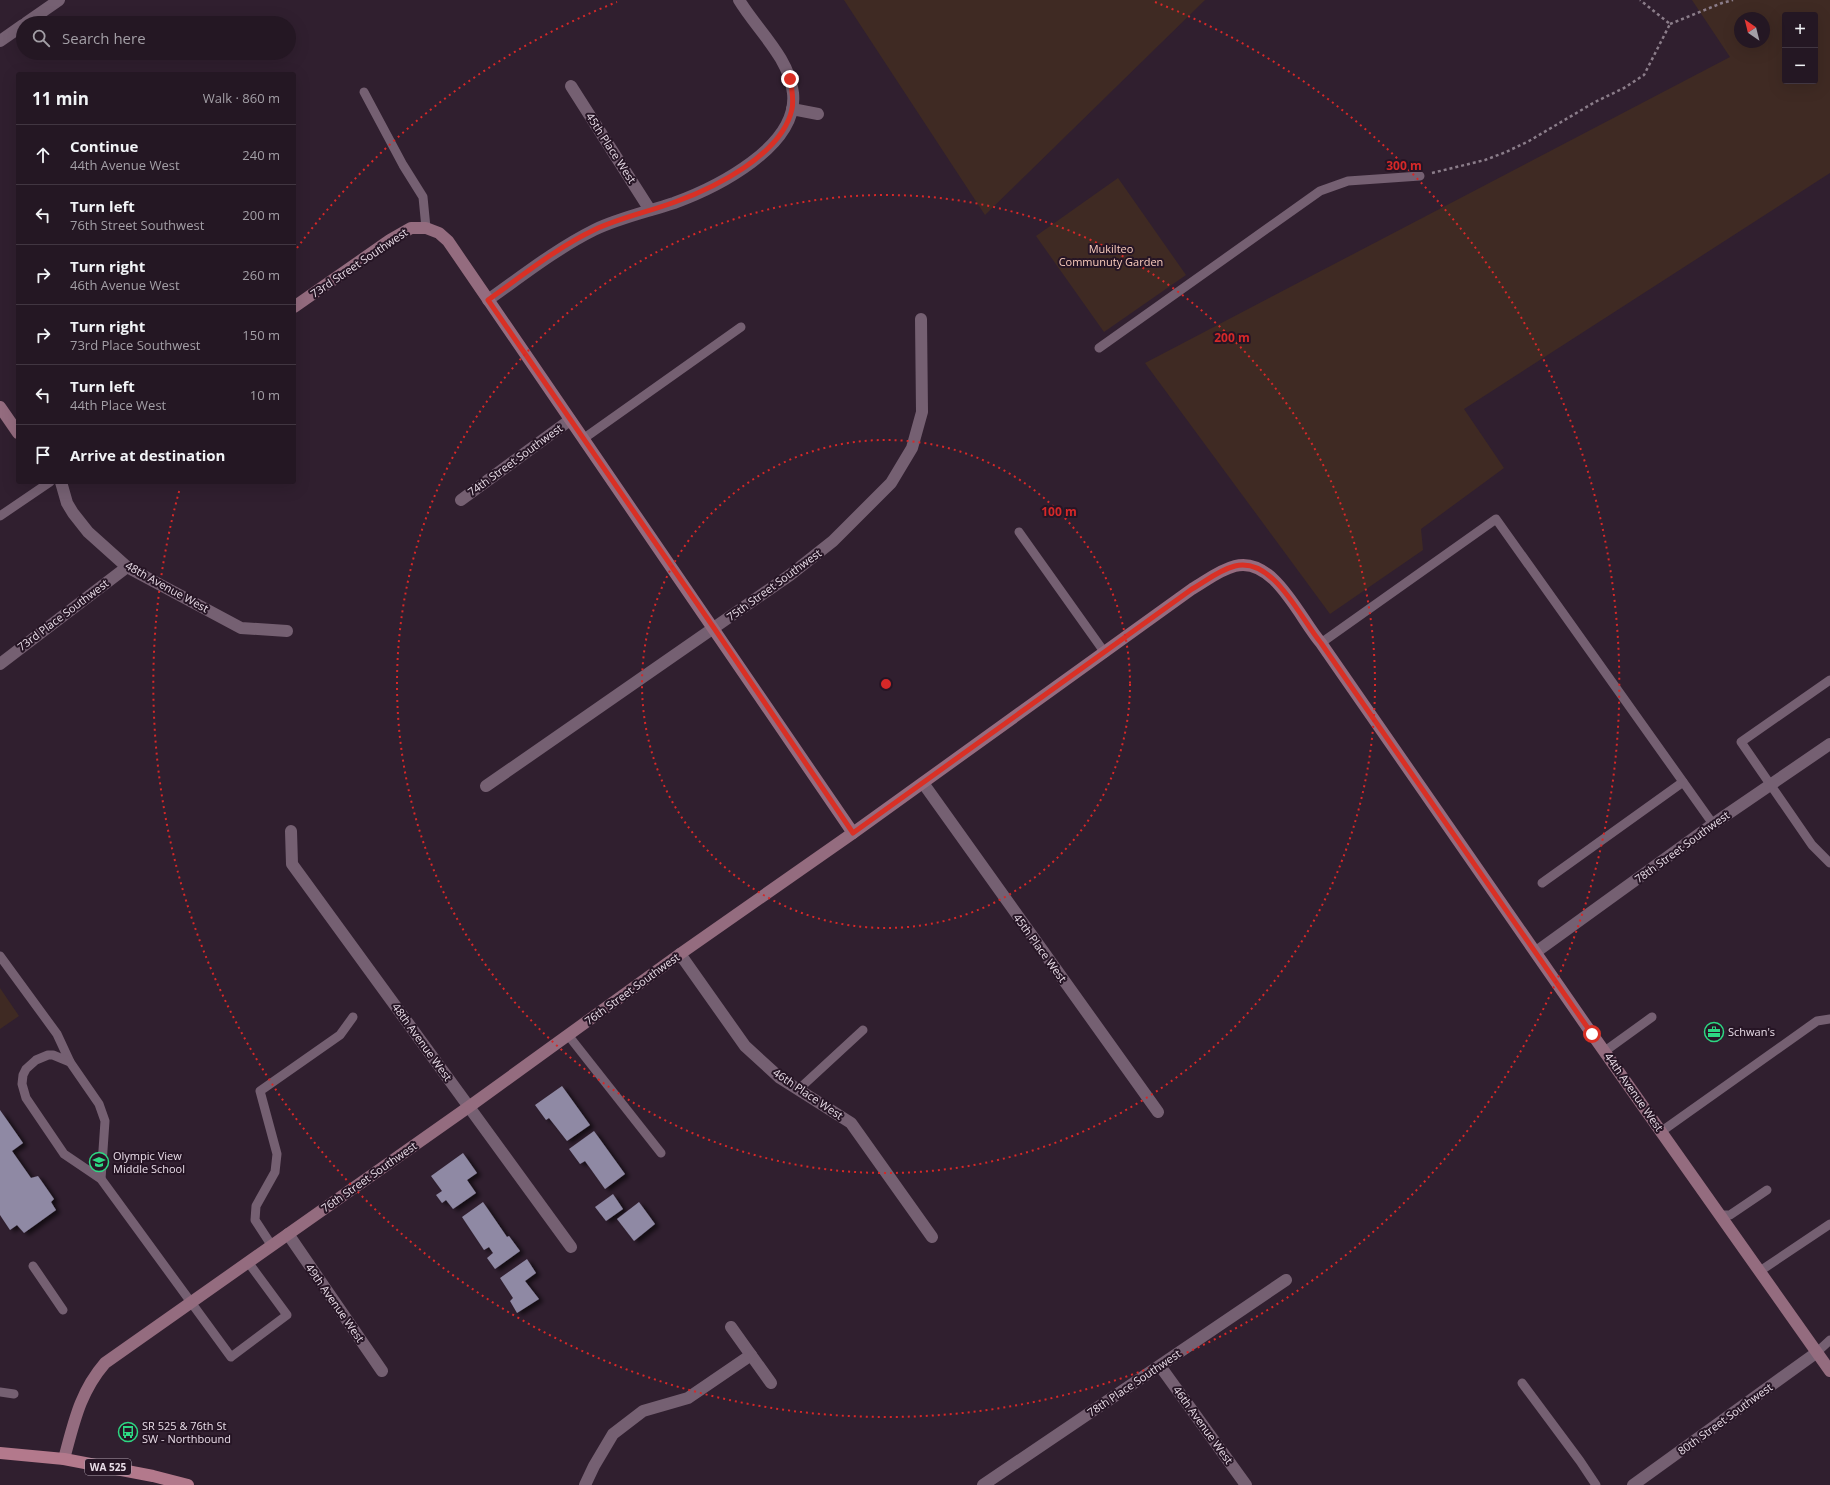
<!DOCTYPE html>
<html lang="en">
<head>
<meta charset="utf-8">
<style>
  body { margin:0; font-family:"Open Sans",sans-serif; background:#302430; color:#f1f3f6 }
  .controls { position:absolute; right:12px; top:12px; display:grid; overflow:hidden; border-radius:4px; box-shadow:0 4px 16px #0002 }
  .controls button { width:36px; height:36px; display:grid; place-items:center; padding:0; border:0; border-bottom:1px solid #413641; background:#241723; color:#f1f3f6; font:20px sans-serif }
  .compass { position:absolute; left:1734px; top:12px; width:36px; height:36px; border-radius:50%; background:#241723; box-shadow:0 4px 16px #0002; rotate:325deg }
  .stop { position:absolute; width:12px; height:12px; margin:-9px; border:3px solid #d93025; border-radius:50%; background:#fff }
  .stop.end { background:#d93025; border-color:#fff; box-shadow:0 1px 4px #0008 }
  .list { margin:0; padding:0; list-style:none }
  h2 { display:flex; justify-content:space-between; align-items:center; height:52px; margin:0; padding:0 16px; font-size:17px }
  h2 small { font-size:13px; font-weight:400; color:#a39fa6 }
  .list li { display:grid; grid-template-columns:26px 1fr auto; gap:12px; align-items:center; box-sizing:border-box; height:60px; padding:0 16px; border-top:1px solid #413641 }
  .list b { display:block; font-size:15px; white-space:nowrap }
  .list p { margin:0; font-size:13px; white-space:nowrap; color:#a39fa6 }
  .list em { font-size:13px; font-style:normal; color:#a39fa6 }
  .icon { flex:none; width:22px; height:22px; fill:none; stroke:currentColor; stroke-width:2; stroke-linecap:round; stroke-linejoin:round }
  .map { position:relative; flex:none; width:1830px; height:1485px; overflow:hidden }
  .search { position:absolute; background:#241723; box-shadow:0 4px 16px #0002; left:16px; top:16px; width:280px; height:44px; display:flex; align-items:center; gap:10px; box-sizing:border-box; padding:0 14px; border-radius:22px; color:#a39fa6; font-size:15px }
  .panel { position:absolute; background:#241723; box-shadow:0 4px 16px #0002; left:16px; top:72px; width:280px; height:412px; border-radius:4px }
  .map>svg:first-child { display:block }
  .green { fill:#3f2a23; fill-rule:evenodd }
  .building { fill:#8f89a4; filter:url(#shadow) }
  .lines { fill:none; stroke-linecap:round; stroke-linejoin:round }
  .path { stroke:#8b7d8a; stroke-width:2.5; stroke-dasharray:3 3; stroke-linecap:butt }
  .lane { stroke:#756072; stroke-width:9 }
  .street { stroke:#756072; stroke-width:12 }
  .secondary { stroke:#946c7f; stroke-width:12 }
  .primary { stroke:#b3798c; stroke-width:12 }
  .route { stroke:#d93025; stroke-width:5 }
  .ring { fill:none; stroke:#d62828; stroke-width:2; stroke-dasharray:2 4 }
  .labels { text-anchor:middle; stroke-width:4; stroke-linejoin:round; paint-order:stroke }
  .shield { fill:#261525; stroke:#aea1ae; stroke-width:1 }
  .shield-label { font-size:10px; font-weight:bold; fill:#e9dde8 }
  .street-label { font-size:11px; fill:#e9dde8; stroke:#261525 }
  .park-label { font-size:11px; fill:#fccebe; stroke:#261525 }
  .poi-label { font-size:11px; fill:#e9dde8; stroke:#261525; text-anchor:start }
  .centre { fill:#d62828; stroke:#261525; stroke-width:2 }
  .ring-label { font-size:12px; text-anchor:middle; font-weight:bold; fill:#d62828; stroke:#261525; stroke-width:4; stroke-linejoin:round; paint-order:stroke }
</style>
</head>
<body>
<div class="map">
<svg width="1830" height="1485" viewBox="0 0 1830 1485">
  <defs>
    <filter id="shadow"><feDropShadow dx="4.5" dy="2.5" stdDeviation="2" flood-color="#0009"/></filter>
  </defs>
  <rect width="100%" height="100%" fill="#301f2f"/>
  <g class="green">
    <polygon points="844,0 1205,0 985,215"/>
    <path d="M1692,0H1830V173L1464,409L1504,468L1421,529L1423,550L1330,614L1145,363L1730,57ZM1785,15H1815V81H1785ZM1740,18H1764V42H1740Z"/>
    <polygon points="1118,178 1186,275 1104,332 1036,236"/>
    <polygon points="0,988 19,1016 0,1029"/>
  </g>
  <g class="building">
    <polygon points="562,1086 590,1125 567,1141 549,1118 546,1120 535,1105"/>
    <polygon points="0,1110 23,1143 12,1151 31,1178 38,1176 54,1199 51,1202 56,1210 24,1233 17,1225 10,1230 0,1215"/>
    <polygon points="594,1131 625,1174 605,1189 585,1161 580,1164 569,1149"/>
    <polygon points="463,1153 477,1173 467,1180 476,1193 453,1209 446,1200 442,1203 436,1195 442,1191 431,1176"/>
    <polygon points="613,1194 623,1209 606,1221 595,1207"/>
    <polygon points="483,1202 507,1237 509,1236 520,1251 495,1269 487,1258 493,1253 489,1247 484,1250 462,1217"/>
    <polygon points="639,1202 655,1224 634,1241 617,1219"/>
    <polygon points="527,1259 536,1273 525,1281 539,1299 517,1313 510,1301 513,1298 500,1278"/>
  </g>
  <g class="lines">
    <g class="path">
      <polyline points="1670,24 1722,3 1733,0"/>
      <polyline points="1432,173 1485,160 1506,152 1529,141 1595,102 1624,88 1644,75 1670,24 1640,0"/>
    </g>
    <g class="lane">
      <polyline points="364,92 403,165 423,197 426,228"/>
      <polyline points="1099,348 1320,191 1348,181 1420,176"/>
      <polyline points="583,439 741,327"/>
      <polyline points="0,516 50,482"/>
      <polyline points="1019,532 1105,653"/>
      <polyline points="1321,643 1496,519 1713,824"/>
      <polyline points="1830,680 1741,742 1812,845 1830,863"/>
      <polyline points="1542,883 1683,782"/>
      <polyline points="0,956 57,1034 70,1062 99,1104 105,1121 101,1179"/>
      <polyline points="568,1035 661,1153"/>
      <polyline points="1605,1051 1652,1017"/>
      <polyline points="70,1062 53,1055 48,1055 36,1060 26,1069 23,1075 22,1084 26,1098 64,1154 101,1179 231,1357 287,1315 248,1262"/>
      <polyline points="799,1089 863,1030"/>
      <polyline points="1662,1131 1817,1021 1830,1019"/>
      <polyline points="1720,1215 1730,1215 1767,1190"/>
      <polyline points="272,1246 255,1220 256,1206 275,1172 277,1154 260,1091 340,1035 353,1017"/>
      <polyline points="33,1266 63,1310"/>
      <polyline points="1760,1271 1830,1224"/>
      <polyline points="1816,1353 1830,1340"/>
      <polyline points="1522,1383 1580,1461 1596,1485"/>
      <polyline points="0,1392 14,1394"/>
    </g>
    <g class="street">
      <polyline points="26,23 59,0"/>
      <polyline points="0,41 23,25"/>
      <polyline points="571,86 650,210"/>
      <polyline points="792,109 818,114"/>
      <path d="M488,300C522,276 556,249 594,230C619,218 647,212 674,203C715,188 799,147 793,93C789,57 757,30 739,0"/>
      <polyline points="61,482 67,503 73,513 88,532 127,567 241,628 287,631"/>
      <polyline points="461,500 570,420"/>
      <polyline points="0,664 127,567"/>
      <polyline points="923,783 1158,1112"/>
      <polyline points="486,786 790,575 833,541 891,483 912,448 922,412 921,319"/>
      <polyline points="291,831 292,864 571,1247"/>
      <polyline points="1536,952 1713,824 1830,744"/>
      <polyline points="680,954 745,1046 780,1078 851,1123 932,1237"/>
      <polyline points="288,1234 382,1371"/>
      <polyline points="731,1327 771,1383"/>
      <polyline points="1160,1366 1246,1485"/>
      <polyline points="585,1485 594,1466 613,1434 643,1411 688,1398 751,1355"/>
      <polyline points="983,1485 1286,1280"/>
      <polyline points="1633,1485 1816,1353"/>
    </g>
    <g class="secondary">
      <path d="M294,307L390,240L411,228H426L439,233L448,241C582,439 719,635 853,833"/>
      <polyline points="0,407 18,433"/>
      <path d="M64,1459C74,1422 80,1392 105,1363L470,1106L680,954L853,833L1192,589C1206,581 1219,570 1235,566C1274,556 1300,619 1321,643L1592,1034L1830,1371"/>
    </g>
    <polyline class="primary" points="0,1453 64,1459 153,1476 188,1485"/>
  </g>
  <g class="lines">
    <path class="route" d="M790,79C792,89 794,99 792,109C782,155 714,188 675,202C648,212 619,218 594,230C556,248 522,276 488,300L714,628L853,833L1192,589C1206,581 1219,570 1235,566C1274,557 1300,618 1321,643L1592,1034"/>
  </g>
  <g class="ring">
    <circle cx="886" cy="684" r="244"/>
    <circle cx="886" cy="684" r="489"/>
    <path d="M297 248A733 733 0 0 1 617 2M1155 2A733 733 0 1 1 180 488"/>
  </g>
  <defs>
    <g id="office-ring" transform="scale(1)"><circle r="9.5" fill="#261525" stroke="#2dd883" stroke-width="1.5"/><path d="M-6-3h4V-5.5h4V-3h4V5H-6ZM-1-4.5V-3h2v-1.5ZM-6 0V1H6V0Z" fill="#2dd883"/></g>
    <g id="school-ring" transform="scale(1)"><circle r="9.5" fill="#261525" stroke="#2dd883" stroke-width="1.5"/><path d="M0-5L7-2L0 1L-7-2ZM-4 1L0 2.5L4 1V4Q0 6-4 4Z" fill="#2dd883"/></g>
    <g id="bus-ring" transform="scale(1)"><circle r="9.5" fill="#261525" stroke="#2dd883" stroke-width="1.5"/><path d="M-5-6H5V4H4V6H2V4H-2V6H-4V4H-5ZM-3.5-4V0h7V-4ZM-3.5 1.2v1.5H-2V1.2ZM2 1.2v1.5H3.5V1.2Z" fill="#2dd883"/></g>
  </defs>
  <g fill-rule="evenodd">
    <use href="#office-ring" x="1714" y="1032"/>
    <use href="#school-ring" x="99" y="1162"/>
    <use href="#bus-ring" x="128" y="1432"/>
  </g>
  <g class="labels">
    <rect class="shield" x="85" y="1459" width="46" height="16" rx="3"/>
    <g class="shield-label">
      <text x="108" y="1471">WA 525</text>
    </g>
    <g class="street-label">
      <text transform="translate(611 148) rotate(57)" y="4">45th Place West</text>
      <text transform="translate(359 263) rotate(-34)" y="4">73rd Street Southwest</text>
      <text transform="translate(515 460) rotate(-36)" y="4">74th Street Southwest</text>
      <text transform="translate(774 585) rotate(-36)" y="4">75th Street Southwest</text>
      <text transform="translate(167 587) rotate(29)" y="4">48th Avenue West</text>
      <text transform="translate(63 615) rotate(-37)" y="4">73rd Place Southwest</text>
      <text transform="translate(1682 847) rotate(-36)" y="4">78th Street Southwest</text>
      <text transform="translate(1040 948) rotate(54)" y="4">45th Place West</text>
      <text transform="translate(632 989) rotate(-36)" y="4">76th Street Southwest</text>
      <text transform="translate(422 1042) rotate(54)" y="4">48th Avenue West</text>
      <text transform="translate(1634 1092) rotate(55)" y="4">44th Avenue West</text>
      <text transform="translate(808 1094) rotate(34)" y="4">46th Place West</text>
      <text transform="translate(369 1177) rotate(-35)" y="4">76th Street Southwest</text>
      <text transform="translate(335 1303) rotate(55)" y="4">49th Avenue West</text>
      <text transform="translate(1134 1383) rotate(-34)" y="4">78th Place Southwest</text>
      <text transform="translate(1725 1419) rotate(-36)" y="4">80th Street Southwest</text>
      <text transform="translate(1203 1425) rotate(54)" y="4">46th Avenue West</text>
    </g>
    <g class="park-label">
      <text x="1111" y="253">Mukilteo<tspan x="1111" dy="13">Communuty Garden</tspan></text>
    </g>
    <g class="poi-label">
      <text x="1728" y="1036">Schwan's</text>
      <text x="113" y="1160">Olympic View<tspan x="113" dy="13">Middle School</tspan></text>
      <text x="142" y="1430">SR 525 &amp; 76th St<tspan x="142" dy="13">SW - Northbound</tspan></text>
    </g>
  </g>
  <circle cx="886" cy="684" r="6" class="centre"/>
  <g class="ring-label">
    <text x="1404" y="170">300 m</text>
    <text x="1232" y="342">200 m</text>
    <text x="1059" y="516">100 m</text>
  </g>
</svg>
<div class="controls">
<button>+</button>
<button>−</button>
</div>
<svg class="compass" viewBox="-18 -18 36 36"><path d="M0-13l5 13h-10z" fill="#e53935"/><path d="M0 13l5-13h-10z" fill="#a39fa6"/></svg>
<div class="stop" style="left:1592px;top:1034px"></div>
<div class="stop end" style="left:790px;top:79px"></div>
<div class="search"><svg class="icon" aria-label="search" viewBox="0 0 24 24"><circle cx="10" cy="10" r="6"/><path d="M15 15l6 6"/></svg>Search here</div>
<section class="panel">
<h2>11 min<small>Walk · 860 m</small></h2>
<ul class="list">
<li><svg class="icon" aria-label="ahead" viewBox="0 0 24 24"><path d="M12 20V5M6 11l6-6 6 6"/></svg><div><b>Continue</b><p>44th Avenue West</p></div><em>240 m</em></li>
<li><svg class="icon" aria-label="left" viewBox="0 0 24 24"><path d="M17 20v-9H6M10 6l-5 5 5 5"/></svg><div><b>Turn left</b><p>76th Street Southwest</p></div><em>200 m</em></li>
<li><svg class="icon" aria-label="right" viewBox="0 0 24 24"><path d="M7 20v-9h11M14 6l5 5-5 5"/></svg><div><b>Turn right</b><p>46th Avenue West</p></div><em>260 m</em></li>
<li><svg class="icon" aria-label="right" viewBox="0 0 24 24"><path d="M7 20v-9h11M14 6l5 5-5 5"/></svg><div><b>Turn right</b><p>73rd Place Southwest</p></div><em>150 m</em></li>
<li><svg class="icon" aria-label="left" viewBox="0 0 24 24"><path d="M17 20v-9H6M10 6l-5 5 5 5"/></svg><div><b>Turn left</b><p>44th Place West</p></div><em>10 m</em></li>
<li><svg class="icon" aria-label="arrive" viewBox="0 0 24 24"><path d="M6 21V4h12l-3 4 3 4H6"/></svg><div><b>Arrive at destination</b></div></li>
</ul>
</section>
</div>
</body>
</html>
